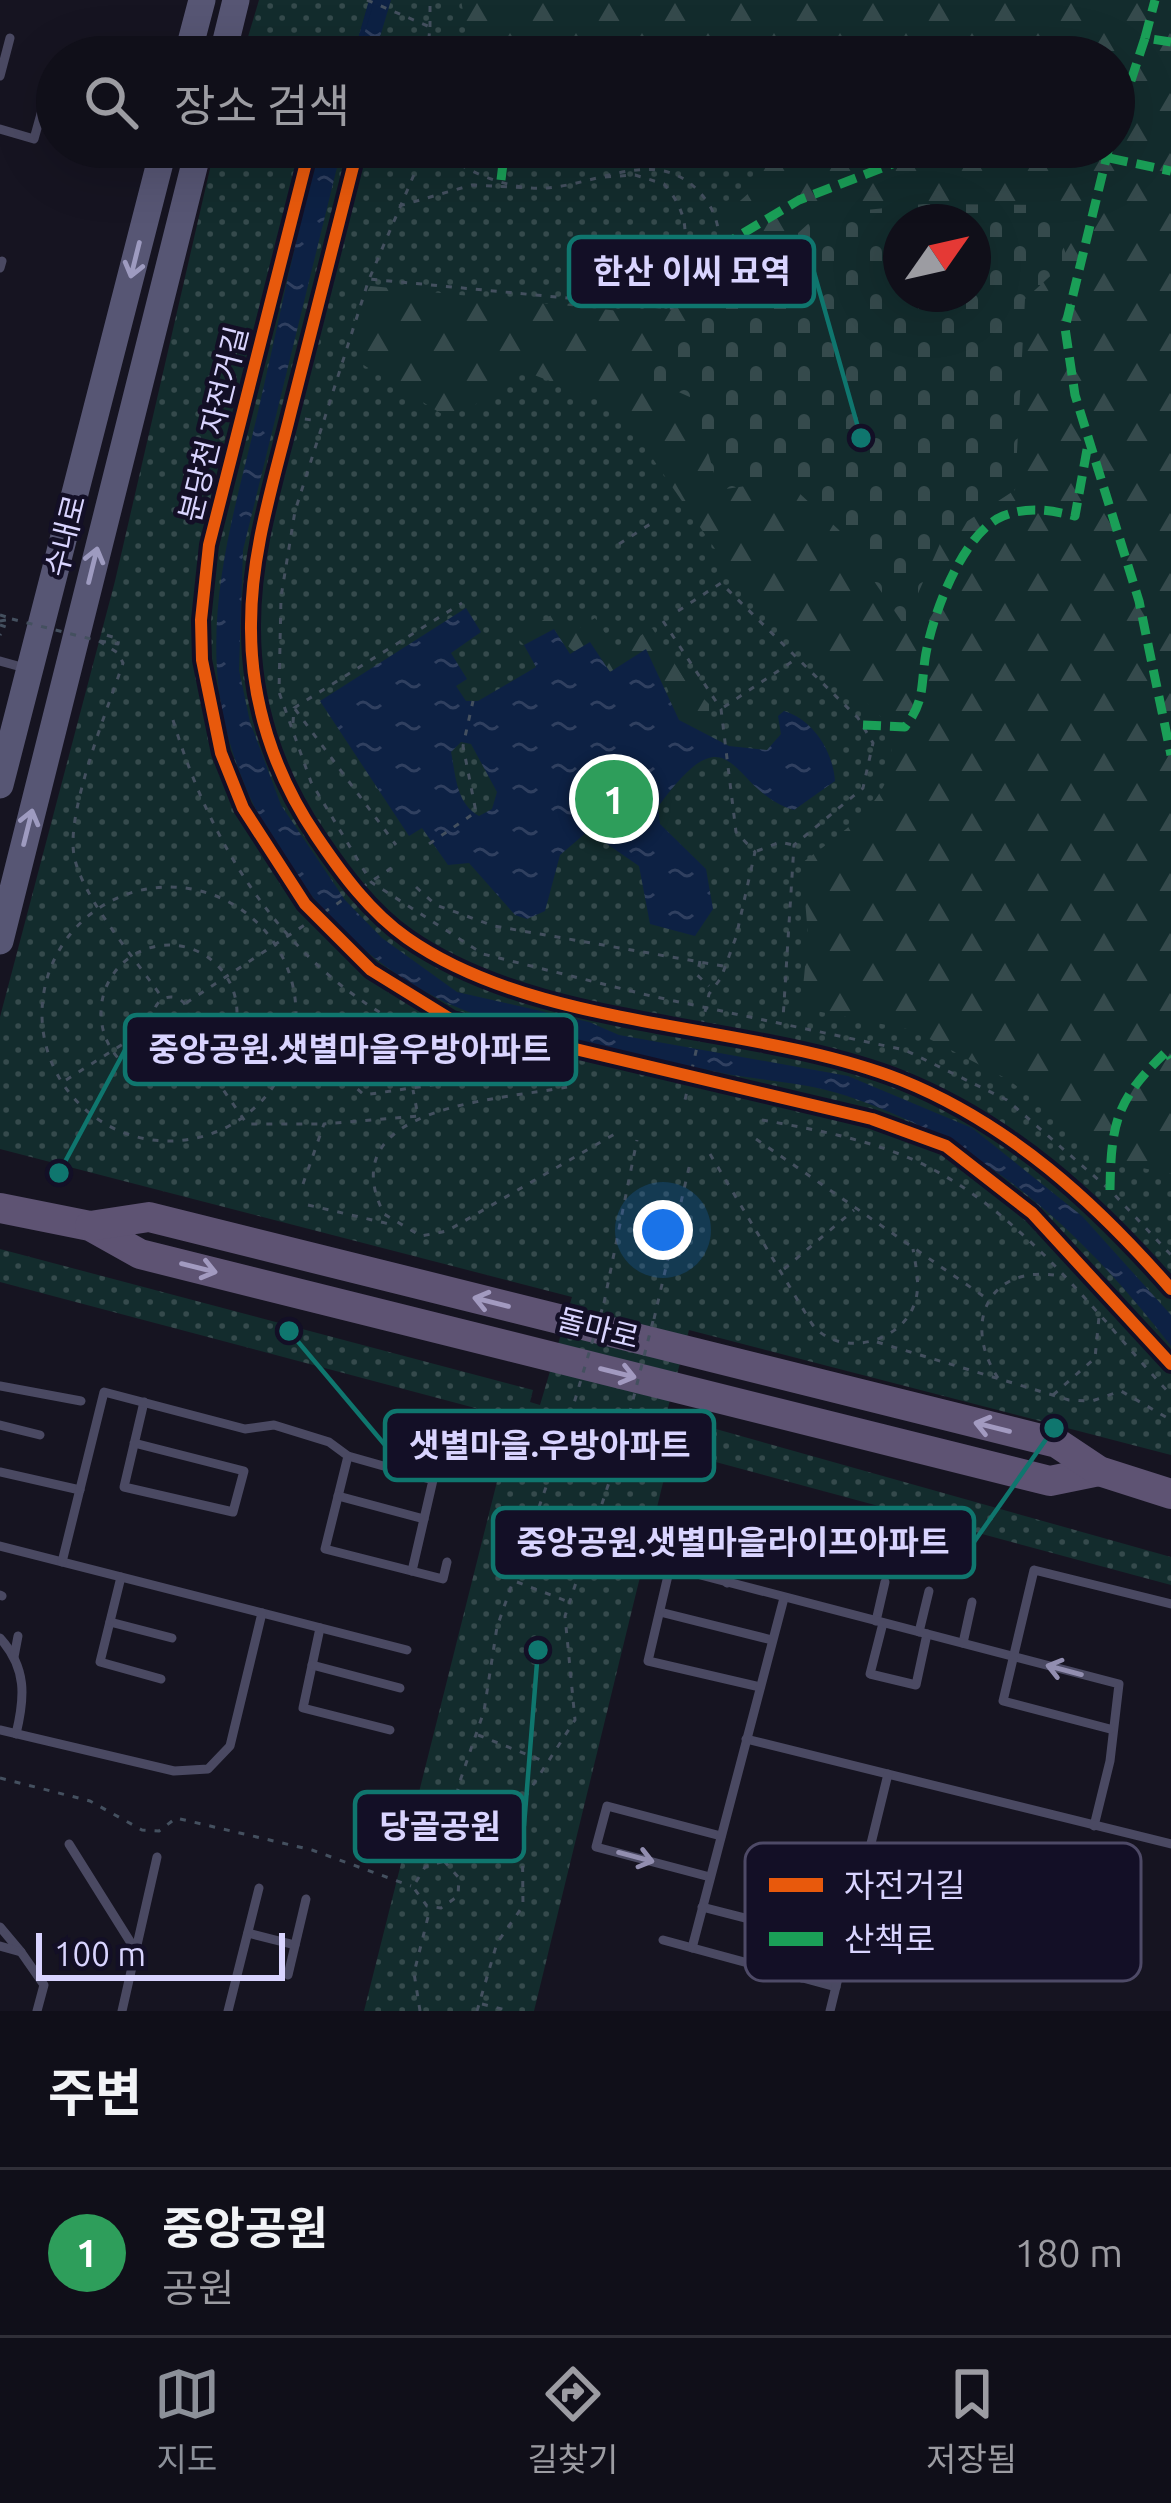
<!DOCTYPE html>
<html lang="ko">
<head>
<meta charset="utf-8">
<style>
  body { margin:0; font-family:Ubuntu,"Noto Sans KR",sans-serif; background:#191822; color:#f1f3f6 }
  .compass { position:absolute; left:883px; top:204px; width:108px; height:108px; border-radius:50%; background:#100f19; box-shadow:0 12px 48px #0002; rotate:56deg }
  .scale { position:absolute; left:36px; bottom:30px; width:249px; box-sizing:border-box; padding-left:12px; border:6px solid #d9d4ff; border-top:0; font-size:33px; line-height:42px; white-space:nowrap; color:#d9d4ff; -webkit-text-stroke:9px #130f26; paint-order:stroke }
  .you { position:absolute; left:663px; top:1230px; width:42px; height:42px; margin:-30px; border:9px solid #fff; border-radius:50%; background:#1a73e8; box-shadow:0 0 0 18px #1a73e833 }
  .badge { display:grid; place-items:center; width:78px; height:78px; border-radius:50%; background:#8c9099; color:#fff; font-size:39px; font-weight:700 }
  .pin { position:absolute; translate:-50% -50%; border:6px solid #fff; box-shadow:0 3px 12px #0006 }
  .list { margin:0; padding:0; list-style:none }
  h2 { display:flex; justify-content:space-between; align-items:center; height:156px; margin:0; padding:0 48px; font-size:51px }
  h2 small { font-size:39px; font-weight:400; color:#9c9ca2 }
  .list li { display:grid; grid-template-columns:78px 1fr auto; gap:36px; align-items:center; box-sizing:border-box; height:168px; padding:0 48px; border-top:3px solid #302f38 }
  .list b { display:block; font-size:45px; white-space:nowrap }
  .list p { margin:0; font-size:39px; white-space:nowrap; color:#9c9ca2 }
  .list em { font-size:39px; font-style:normal; color:#9c9ca2 }
  .icon { flex:none; width:66px; height:66px; fill:none; stroke:currentColor; stroke-width:2; stroke-linecap:round; stroke-linejoin:round }
  .map { position:relative; flex:none; width:1171px; height:2011px; overflow:hidden }
  .search { position:absolute; background:#100f19; box-shadow:0 12px 48px #0002; left:36px; right:36px; top:36px; height:132px; display:flex; align-items:center; gap:30px; box-sizing:border-box; padding:0 42px; border-radius:66px; color:#9c9ca2; font-size:45px }
  .sheet { height:324px; background:#100f19 }
  nav { display:flex; justify-content:space-around; align-items:center; box-sizing:border-box; height:168px; border-top:3px solid #302f38; background:#100f19; font-size:33px; color:#9c9ca2 }
  nav a { display:grid; justify-items:center; gap:6px }
  nav .on { color:#8c9099 }
  .map>svg:first-child { display:block }
  .grass { fill:url(#grass-dots); fill-rule:evenodd }
  .forest { fill:url(#forest-firs); fill-rule:evenodd }
  .cemetery { fill:url(#cemetery-stones); fill-rule:evenodd }
  .water { fill:url(#water-ripples); fill-rule:evenodd }
  .lines { fill:none; stroke-linecap:round; stroke-linejoin:round }
  .stream { stroke:#0d2144; stroke-width:4.5 }
  .path { stroke:#44505f; stroke-width:3; stroke-dasharray:6 9; stroke-linecap:butt }
  .service { stroke:#4a4962; stroke-width:9 }
  .secondary { stroke:#575674; stroke-width:27 }
  .primary { stroke:#5e5373; stroke-width:30 }
  .path-bridge { stroke:#44505f; stroke-width:3; stroke-dasharray:6 9; stroke-linecap:butt }
  .quiet { stroke:#1a9f57; stroke-width:9; stroke-dasharray:18 9; stroke-linecap:butt }
  .cycleway-casing { stroke:#130f26; stroke-width:20 }
  .cycleway { stroke:#e8590c; stroke-width:12 }
  .oneway { stroke:#9e9bc0 }
  .oneway2 { stroke:#a29ac0 }
  .oneway3 { stroke:#928eb0 }
  .labels { text-anchor:middle; stroke-width:9; stroke-linejoin:round; paint-order:stroke }
  .street-label { font-size:30px; fill:#d9d4ff; stroke:#130f26 }
  .key { fill:#130f26; stroke:#4e4a67; stroke-width:3 }
  .key-label { font-size:33px; fill:#d9d4ff }
  .leader { fill:none; stroke:#0f766e; stroke-width:4.5 }
  .callout-dot { fill:#0f766e; stroke:#130f26; stroke-width:4.5 }
  .callout { fill:#130f26; stroke:#0f766e; stroke-width:4.5 }
  .callout-label { font-size:33px; text-anchor:middle; font-weight:bold; fill:#d9d4ff }
</style>
</head>
<body>
<div class="map">
<svg width="1171" height="2011" viewBox="0 0 1171 2011">
  <defs>
    <pattern id="grass-dots" width="8" height="8" patternUnits="userSpaceOnUse" patternTransform="scale(3)"><rect width="8" height="8" fill="#132c2d"/><path d="M2 2h.1M6 6h.1" fill="none" stroke="#354a4c" stroke-width="1.8" stroke-linecap="round"/></pattern>
    <pattern id="forest-firs" width="22" height="20" patternUnits="userSpaceOnUse" patternTransform="scale(3)"><rect width="22" height="20" fill="#132c2d"/><path d="M5 1l3.5 6h-7zM16 11l3.5 6h-7z" fill="#354a4c"/></pattern>
    <pattern id="cemetery-stones" width="16" height="16" patternUnits="userSpaceOnUse" patternTransform="scale(3)"><rect width="16" height="16" fill="#132c2d"/><path d="M2 7V4a2 2 0 0 1 4 0v3zM10 15v-3a2 2 0 0 1 4 0v3z" fill="#354a4c"/></pattern>
    <pattern id="water-ripples" width="26" height="14" patternUnits="userSpaceOnUse" patternTransform="scale(3)"><rect width="26" height="14" fill="#0d2144"/><path d="M2 4q2-2 4 0t4 0M15 11q2-2 4 0t4 0" fill="none" stroke="#304060"/></pattern>
  </defs>
  <rect width="100%" height="100%" fill="#161421"/>
  <path class="grass" d="M259,0H1171V1455L689,1330L666,1415L1171,1557V1585L671,1450L534,2011H364L513,1418L0,1282V1249L533,1390L530,1402L540,1405L572,1297L0,1149V1017L115,581L215,147H1114V57H242ZM901,222H973V294H901Z"/>
  <g class="forest">
    <path d="M461,0H1171V1174L1109,1161L1009,1080L912,1030L801,1008L808,936L802,863C851,825 913,790 884,720L731,572L617,407L516,368L473,407L445,416L362,364L350,335L361,285L650,314C706,300 723,273 722,217L760,183L752,147H1114V57H425L455,49L467,33ZM901,222H973V294H901Z"/>
    <path d="M556,612L570,634L595,618L617,651L652,628L685,680L709,704V737L679,720L666,685C619,674 582,671 554,629L524,645L516,637Z"/>
  </g>
  <path class="cemetery" d="M924,204L1049,205L1068,260L1025,299L1015,490L943,537L904,625L839,530L785,480L719,490L692,398L647,378L666,352L818,215ZM901,222H973V294H901Z"/>
  <g class="water">
    <polygon points="369,0 391,0 374,57 353,57"/>
    <path d="M321,147H342L243,550L239,670L250,722L281,805L345,900L382,938L457,992L589,1022L619,1035L848,1076L972,1128L1082,1216L1171,1315V1346C1083,1232 985,1142 847,1096C806,1082 763,1081 722,1073C660,1059 597,1050 536,1033C499,1023 459,1011 426,992C314,931 225,798 217,670C211,574 242,486 262,394C281,312 297,228 321,147Z"/>
    <path d="M466,608L481,632L451,653L467,679L456,686L466,701H478L536,667L524,645L554,629L570,654L590,642L610,672L646,649L679,720L729,746L767,750L781,734L778,716L784,711C814,720 833,752 835,781L794,810C729,792 734,702 658,807L660,824L706,869L713,909L695,936L650,924L639,866L588,831L560,855L545,911L527,919L515,915L469,863L448,865L422,828L409,836L320,701ZM461,742L471,744L497,792L492,809L479,816C456,803 456,777 451,752Z"/>
  </g>
  <g class="lines">
    <polyline class="stream" points="360,40 372,0"/>
    <g class="path">
      <polyline points="367,0 430,27 427,57"/>
      <polyline points="430,27 430,0"/>
      <path d="M436,147C462,171 510,191 547,188C605,183 666,141 708,203C720,221 722,245 716,265C709,289 693,298 671,308L369,279L295,511L281,597L279,692L311,782L371,882L483,954L651,996L905,1050L1007,1100L1110,1190L1171,1255"/>
      <path d="M605,177L635,175L664,184C689,212 697,252 658,272C643,280 627,279 614,290L623,307"/>
      <polyline points="399,206 472,185 530,188"/>
      <polyline points="370,277 422,156 435,151"/>
      <polyline points="290,417 319,421"/>
      <polyline points="619,544 655,521"/>
      <polyline points="678,611 721,583 858,718 873,743 863,788 794,845 783,1019"/>
      <polyline points="0,615 10,618"/>
      <polyline points="0,621 12,619"/>
      <polyline points="663,621 721,709 736,832 755,852 736,937 721,978 709,994 685,1100"/>
      <polyline points="0,625 6,627 0,635"/>
      <path d="M99,641L118,653L123,663C108,708 66,811 74,855C81,897 138,962 163,999"/>
      <polyline points="100,641 118,644 119,639 106,635"/>
      <polyline points="724,707 796,659"/>
      <polyline points="295,709 396,845"/>
      <path d="M173,720C215,860 298,984 436,1041C476,1057 519,1063 560,1072"/>
      <polyline points="293,723 294,708 462,603"/>
      <polyline points="429,844 476,812 463,746 473,701"/>
      <polyline points="757,851 780,842 793,845"/>
      <polyline points="416,887 436,905 494,926 723,966"/>
      <circle cx="169" cy="1014" r="127"/>
      <circle cx="169" cy="1013" r="68"/>
      <polyline points="700,961 697,975 709,986"/>
      <circle cx="171" cy="1014" r="17"/>
      <polyline points="186,1003 393,867"/>
      <polyline points="237,1024 358,1052 351,1083 364,1095 459,1081 372,1039 358,1052"/>
      <polyline points="181,1029 247,1124 324,1124"/>
      <polyline points="457,1075 467,1052"/>
      <polyline points="66,1080 156,1023"/>
      <path d="M567,1087C501,1100 329,1105 384,1214L421,1236L447,1231L618,1132"/>
      <path d="M762,1120C813,1129 866,1139 914,1160C1020,1208 1094,1312 1171,1395"/>
      <polyline points="756,1139 989,1300"/>
      <path d="M710,1154L812,1324C838,1358 900,1344 914,1305C921,1288 916,1267 913,1249"/>
      <polyline points="303,1184 324,1124 418,1116 413,1090"/>
      <polyline points="308,1205 394,1225"/>
      <polyline points="784,1269 854,1210"/>
      <polyline points="604,1303 637,1140"/>
      <polyline points="654,1319 691,1159"/>
      <polyline points="877,1342 1069,1400 1092,1401 1121,1391 1171,1420"/>
      <path d="M998,1378C961,1322 990,1263 1060,1276"/>
      <polyline points="1053,1395 1095,1358 1099,1317"/>
      <polyline points="517,1582 569,1602"/>
      <polyline points="478,1735 546,1762"/>
      <polyline points="0,1778 90,1801 142,1830 159,1831 176,1818 312,1850 411,1886"/>
      <polyline points="444,1861 459,1878 458,1896 441,1908 427,1906 413,1887 425,1867 444,1861 459,1784 484,1711 497,1627 566,1430"/>
      <polyline points="482,2004 510,2011"/>
      <polyline points="420,2011 414,1973 430,1909"/>
      <polyline points="477,2011 497,1943 523,1906 522,1802 575,1720 565,1616 622,1443"/>
    </g>
    <g class="service">
      <polyline points="0,76 10,38"/>
      <polyline points="0,129 34,139 51,78"/>
      <polyline points="0,268 2,261"/>
      <polyline points="0,661 25,668"/>
      <polyline points="0,1386 81,1401"/>
      <polyline points="0,1425 40,1435"/>
      <polyline points="134,1443 244,1471 233,1512 124,1487 144,1402"/>
      <polyline points="348,1456 325,1549 443,1579 447,1562"/>
      <polyline points="0,1472 80,1490"/>
      <polyline points="338,1496 424,1519"/>
      <polyline points="0,1546 407,1650"/>
      <polyline points="62,1562 104,1392 245,1429 274,1425 329,1442 348,1456 433,1480 412,1571"/>
      <polyline points="684,1571 692,1541"/>
      <polyline points="121,1577 100,1662 161,1679"/>
      <polyline points="727,1583 737,1549"/>
      <polyline points="0,1595 2,1596"/>
      <polyline points="660,1612 772,1640"/>
      <polyline points="876,1621 885,1582"/>
      <polyline points="110,1622 172,1638"/>
      <polyline points="883,1623 870,1674 916,1685 927,1634"/>
      <polyline points="320,1628 303,1708 390,1730"/>
      <polyline points="919,1632 929,1591"/>
      <path d="M0,1638C27,1668 25,1697 16,1734"/>
      <polyline points="963,1643 972,1602"/>
      <polyline points="14,1657 18,1636"/>
      <polyline points="312,1665 400,1688"/>
      <polyline points="760,1687 648,1661 670,1567 1119,1684 1110,1761 1094,1826"/>
      <polyline points="1110,1729 1003,1701 1034,1570 1171,1604"/>
      <polyline points="0,1730 174,1771 208,1769 230,1746 262,1613"/>
      <polyline points="746,1739 1171,1844"/>
      <polyline points="69,1844 136,1951"/>
      <polyline points="710,1877 596,1847 607,1806 721,1836"/>
      <polyline points="702,1907 812,1935 802,1978"/>
      <polyline points="0,1927 21,1952"/>
      <polyline points="248,1933 295,1945"/>
      <polyline points="663,1940 836,1987"/>
      <polyline points="0,1946 21,1952 44,1985 37,2011"/>
      <polyline points="692,1948 784,1598"/>
      <polyline points="288,1975 306,1899"/>
      <polyline points="122,2011 157,1857"/>
      <polyline points="228,2011 259,1888"/>
      <polyline points="830,2011 888,1774"/>
    </g>
    <g class="secondary">
      <polyline points="187,57 202,0"/>
      <polyline points="222,57 236,0"/>
      <polyline points="0,785 164,147"/>
      <polyline points="0,941 199,147"/>
    </g>
    <g class="primary">
      <polyline points="0,1208 90,1226 140,1254 1050,1481 1099,1471"/>
      <polyline points="90,1226 149,1217 1057,1443 1099,1471 1171,1494"/>
    </g>
    <g class="path-bridge">
      <polyline points="12,619 99,641"/>
      <polyline points="566,1430 603,1306"/>
      <polyline points="622,1443 653,1321"/>
    </g>
    <g class="quiet">
      <polyline points="1145,38 1155,0"/>
      <polyline points="689,57 737,44 785,57"/>
      <polyline points="1114,132 1145,38 1171,42"/>
      <polyline points="1057,147 1171,171"/>
      <polyline points="1109,147 1065,328 1075,395 1139,601 1171,755"/>
      <polyline points="501,180 505,147"/>
      <polyline points="720,247 799,200 936,147"/>
      <path d="M863,725L905,727C924,702 921,689 925,659C931,618 962,533 1003,516C1028,506 1050,510 1075,516L1088,444"/>
      <path d="M1110,1190C1111,1121 1117,1099 1167,1051L1171,1058"/>
    </g>
    <g class="cycleway-casing">
      <g id="cycleway">
        <polyline points="310,147 209,545 201,620 202,660 221,753 243,808 305,904 371,970 452,1020 872,1119 946,1146 1032,1213 1171,1364"/>
        <path d="M358,147C335,235 313,323 291,411C274,481 251,551 251,624C250,701 274,774 317,837C342,874 370,912 407,938C541,1032 751,1021 901,1080C1010,1124 1095,1202 1171,1289"/>
      </g>
    </g>
    <use href="#cycleway" class="cycleway"/>
  </g>
  <defs><path id="oneway-shaft" d="M-6 0H5M1.5-3L5.5 0L1.5 3" fill="none" stroke-width="1.6" stroke-linecap="round" stroke-linejoin="round" transform="scale(3)"/></defs>
  <g class="oneway">
    <use href="#oneway-shaft" transform="translate(135 260) rotate(104)"/>
    <use href="#oneway-shaft" transform="translate(93 565) rotate(-76)"/>
    <use href="#oneway-shaft" transform="translate(28 827) rotate(-76)"/>
  </g>
  <g class="oneway2">
    <use href="#oneway-shaft" transform="translate(199 1268) rotate(14)"/>
    <use href="#oneway-shaft" transform="translate(491 1302) rotate(-166)"/>
    <use href="#oneway-shaft" transform="translate(618 1373) rotate(14)"/>
    <use href="#oneway-shaft" transform="translate(992 1427) rotate(-166)"/>
  </g>
  <g class="oneway3">
    <use href="#oneway-shaft" transform="translate(1064 1670) rotate(-165)"/>
    <use href="#oneway-shaft" transform="translate(636 1857) rotate(15)"/>
  </g>
  <g class="labels">
    <g class="street-label">
      <text transform="translate(214 424) rotate(-76)" y="10">분당천 자전거길</text>
      <text transform="translate(66 536) rotate(-76)" y="10">수내로</text>
      <text transform="translate(598 1329) rotate(14)" y="10">돌마로</text>
    </g>
  </g>
  <rect x="745" y="1843" width="396" height="138" rx="18" class="key"/>
  <rect x="769" y="1878" width="54" height="14" fill="#e8590c"/>
  <rect x="769" y="1932" width="54" height="14" fill="#1a9f57"/>
  <g class="key-label">
    <text x="844" y="1897">자전거길</text>
    <text x="844" y="1951">산책로</text>
  </g>
  <path class="leader" d="M861 438L814 272M59 1173L125 1050M289 1331L385 1445M1054 1428L974 1542M538 1650L524 1826"/>
  <g class="callout-dot">
    <circle cx="861" cy="438" r="12"/>
    <circle cx="59" cy="1173" r="12"/>
    <circle cx="289" cy="1331" r="12"/>
    <circle cx="1054" cy="1428" r="12"/>
    <circle cx="538" cy="1650" r="12"/>
  </g>
  <g class="callout">
    <rect x="569" y="237" width="245" height="69" rx="12"/>
    <rect x="125" y="1015" width="451" height="69" rx="12"/>
    <rect x="385" y="1411" width="329" height="69" rx="12"/>
    <rect x="493" y="1508" width="481" height="69" rx="12"/>
    <rect x="355" y="1792" width="169" height="69" rx="12"/>
  </g>
  <g class="callout-label">
    <text x="692" y="283">한산 이씨 묘역</text>
    <text x="350" y="1061">중앙공원.샛별마을우방아파트</text>
    <text x="550" y="1457">샛별마을.우방아파트</text>
    <text x="733" y="1554">중앙공원.샛별마을라이프아파트</text>
    <text x="440" y="1838">당골공원</text>
  </g>
</svg>
<svg class="compass" viewBox="-18 -18 36 36"><path d="M0-13l5 13h-10z" fill="#e53935"/><path d="M0 13l5-13h-10z" fill="#9c9ca2"/></svg>
<div class="scale">100 m</div>
<div class="you"></div>
<div class="pin badge" style="left:614px;top:799px;background:#2e9e5b">1</div>
<div class="search"><svg class="icon" aria-label="search" viewBox="0 0 24 24"><circle cx="10" cy="10" r="6"/><path d="M15 15l6 6"/></svg>장소 검색</div>
</div>
<section class="sheet">
<h2>주변<small></small></h2>
<ul class="list">
<li><span class="badge" style="background:#2e9e5b">1</span><div><b>중앙공원</b><p>공원</p></div><em>180 m</em></li>
</ul>
</section>
<nav>
<a class="on"><svg class="icon" aria-label="map" viewBox="0 0 24 24"><path d="M3 6l6-2 6 2 6-2v14l-6 2-6-2-6 2zM9 4v14M15 6v14"/></svg>지도</a>
<a><svg class="icon" aria-label="directions" viewBox="0 0 24 24"><path d="M12 3l9 9-9 9-9-9zM9 14v-3h6M13 9l2 2-2 2"/></svg>길찾기</a>
<a><svg class="icon" aria-label="saved" viewBox="0 0 24 24"><path d="M7 4h10v16l-5-4-5 4z"/></svg>저장됨</a>
</nav>
</body>
</html>
